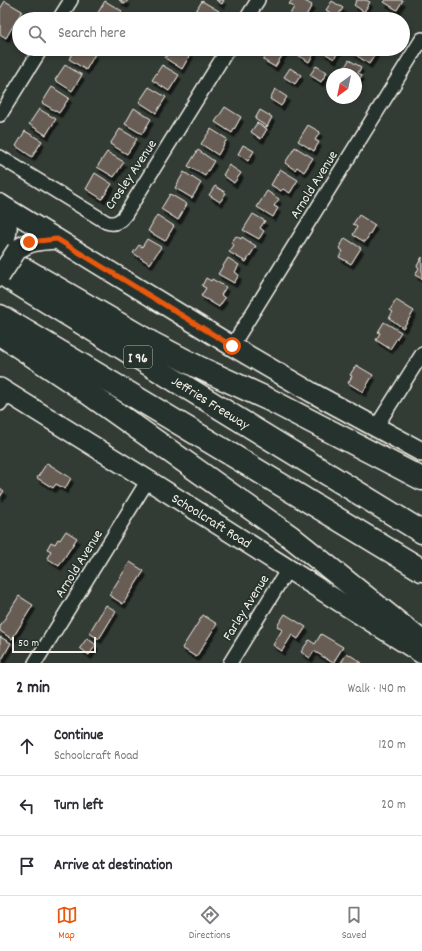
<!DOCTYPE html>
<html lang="en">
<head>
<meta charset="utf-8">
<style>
  body { margin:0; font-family:Dekko,sans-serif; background:#f2f2f3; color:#2b2b33 }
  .compass { position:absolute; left:326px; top:68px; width:36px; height:36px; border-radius:50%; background:#fff; box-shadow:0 2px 6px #0003; rotate:213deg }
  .scale { position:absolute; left:12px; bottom:10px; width:84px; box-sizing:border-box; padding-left:4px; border:2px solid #f4f1e8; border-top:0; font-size:11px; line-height:14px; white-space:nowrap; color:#f4f1e8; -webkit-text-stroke:3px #26332d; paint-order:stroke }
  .stop { position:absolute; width:12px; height:12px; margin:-9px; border:3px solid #ea580c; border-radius:50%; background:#fff }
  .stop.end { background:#ea580c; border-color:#fff; box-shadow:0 1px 4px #0008 }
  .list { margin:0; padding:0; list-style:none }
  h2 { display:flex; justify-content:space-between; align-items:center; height:52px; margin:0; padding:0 16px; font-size:17px }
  h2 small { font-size:13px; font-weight:400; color:#7c7c81 }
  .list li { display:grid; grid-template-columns:26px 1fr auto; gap:12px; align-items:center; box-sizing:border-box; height:60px; padding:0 16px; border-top:1px solid #e1e1e2 }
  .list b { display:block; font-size:15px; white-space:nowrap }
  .list p { margin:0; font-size:13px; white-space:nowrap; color:#7c7c81 }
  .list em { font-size:13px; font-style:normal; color:#7c7c81 }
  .icon { flex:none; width:22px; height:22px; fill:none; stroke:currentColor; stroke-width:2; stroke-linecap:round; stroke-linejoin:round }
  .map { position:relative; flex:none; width:422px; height:663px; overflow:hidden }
  .search { position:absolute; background:#fff; box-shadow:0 2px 6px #0003; left:12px; right:12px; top:12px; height:44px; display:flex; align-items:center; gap:10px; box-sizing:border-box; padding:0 14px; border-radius:22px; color:#7c7c81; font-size:15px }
  .sheet { height:232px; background:#fff }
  nav { display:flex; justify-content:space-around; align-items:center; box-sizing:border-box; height:56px; border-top:1px solid #e1e1e2; background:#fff; font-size:11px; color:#7c7c81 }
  nav a { display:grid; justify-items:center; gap:2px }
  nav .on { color:#ea580c }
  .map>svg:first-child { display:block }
  .building { fill:#685d55; stroke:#f4f1e8; filter:url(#shadow) }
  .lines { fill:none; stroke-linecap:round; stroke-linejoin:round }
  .minor-casing { stroke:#f4f1e8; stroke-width:16 }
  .secondary-casing { stroke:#f4f1e8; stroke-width:22 }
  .motorway-casing { stroke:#f4f1e8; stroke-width:25 }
  .minor { stroke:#26332d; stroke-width:13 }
  .secondary { stroke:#26332d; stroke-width:19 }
  .motorway { stroke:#26332d; stroke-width:22 }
  .secondary-bridge-casing { stroke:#f4f1e8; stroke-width:22; stroke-linecap:butt }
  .secondary-bridge { stroke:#26332d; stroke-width:19 }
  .route { stroke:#ea580c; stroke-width:5 }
  .labels { text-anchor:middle; stroke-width:3.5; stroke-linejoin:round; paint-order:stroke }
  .shield { fill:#26332d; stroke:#b6b8b0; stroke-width:1 }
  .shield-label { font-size:13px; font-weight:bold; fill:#f4f1e8 }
  .street-label { font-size:14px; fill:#f4f1e8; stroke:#26332d }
</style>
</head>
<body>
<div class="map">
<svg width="422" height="663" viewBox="0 0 422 663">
  <defs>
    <filter id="shadow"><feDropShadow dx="2.5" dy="4.5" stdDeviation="0" flood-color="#0009"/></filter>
  </defs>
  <rect width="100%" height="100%" fill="#333b35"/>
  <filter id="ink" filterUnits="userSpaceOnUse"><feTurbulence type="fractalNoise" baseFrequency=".025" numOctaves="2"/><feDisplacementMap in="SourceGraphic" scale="8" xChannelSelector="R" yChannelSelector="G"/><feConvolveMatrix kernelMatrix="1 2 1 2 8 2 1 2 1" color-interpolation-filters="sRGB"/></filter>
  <g filter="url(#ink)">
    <g class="building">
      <polygon points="119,0 128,0 125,4"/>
      <polygon points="216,0 224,0 222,4"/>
      <polygon points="292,0 303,0 312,5 304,19 299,19 290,14 294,7 289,4"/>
      <polygon points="357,0 366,0 370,2 364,12 354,5"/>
      <polygon points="386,0 403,0 397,10 384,2"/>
      <polygon points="5,1 22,11 6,38 0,34 0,9"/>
      <polygon points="105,1 122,11 117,19 100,19 96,16"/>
      <polygon points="202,1 219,11 214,19 198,19 193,16"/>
      <polygon points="332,1 343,8 337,17 326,10"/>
      <polygon points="378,13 388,19 375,19"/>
      <polygon points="75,49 87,49 95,54 86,70 69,59"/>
      <polygon points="171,49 184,49 191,53 182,69 165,58"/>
      <polygon points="262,49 281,49 285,51 275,67 263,60 267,53 262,50"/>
      <polygon points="302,49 309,49 315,52 309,62 298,55"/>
      <polygon points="325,49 340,49 334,59 323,52"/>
      <polygon points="356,49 373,49 372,50 376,53 369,64 353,53"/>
      <polygon points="349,60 361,67 358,73 362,75 356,85 356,74 341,74"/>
      <polygon points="65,65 82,75 72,91 55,80"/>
      <polygon points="162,65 179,75 169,91 152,80"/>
      <polygon points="316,66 327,72 321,82 310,75"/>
      <polygon points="290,68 301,75 295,84 284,77"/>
      <polygon points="52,87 69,98 59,113 42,103"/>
      <polygon points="149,87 166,97 156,113 139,102"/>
      <polygon points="275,89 287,97 281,106 270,99"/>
      <polygon points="225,107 241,117 232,133 215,122"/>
      <polygon points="134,108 151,119 142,134 125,124"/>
      <polygon points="39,109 56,119 46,135 29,124"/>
      <polygon points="260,110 272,117 267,127 255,119"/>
      <polygon points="257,123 267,129 261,139 251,132"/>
      <polygon points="308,125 320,132 315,140 319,142 314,151 298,141"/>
      <polygon points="120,129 137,139 127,154 110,144"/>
      <polygon points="211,129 227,139 218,155 201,144"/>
      <polygon points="25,131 42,141 32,157 16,146"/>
      <polygon points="243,145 254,151 248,161 238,154"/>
      <polygon points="295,147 313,158 304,172 297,167 295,170 285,163"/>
      <polygon points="198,150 214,161 205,176 188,166"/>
      <polygon points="107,152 124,162 114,177 97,167"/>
      <polygon points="229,165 241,173 234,183 223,175"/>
      <polygon points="280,169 298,180 290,193 283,189 281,191 271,185"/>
      <polygon points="184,172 201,183 192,198 175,188"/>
      <polygon points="95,173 112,184 102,199 86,189"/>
      <polygon points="215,186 226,193 220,202 209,195"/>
      <polygon points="267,191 279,199 274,206 278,208 273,217 257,207"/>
      <polygon points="170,194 187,204 178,220 161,209"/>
      <polygon points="253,214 265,221 260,228 264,231 259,239 243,230"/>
      <polygon points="157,215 174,226 165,241 148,231"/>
      <polygon points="359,215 375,225 365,242 353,235 357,227 353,224"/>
      <polygon points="236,236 241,239 242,237 256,246 246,262 229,252 234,245 231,243"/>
      <polygon points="345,238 361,248 351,264 339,257 343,251 339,248"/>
      <polygon points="147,239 161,247 150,264 133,253 139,245 142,247"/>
      <polygon points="422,257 422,279 415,275 419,268 417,266"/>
      <polygon points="228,258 239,265 235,272 239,275 234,283 218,274"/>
      <polygon points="206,278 211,281 212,279 226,287 221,295 225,298 219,307 201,296 206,288 202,286"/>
      <polygon points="396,300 414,311 403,328 389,318 393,312 390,310"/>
      <polygon points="384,322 401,332 390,349 376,340 380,333 378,332"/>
      <polygon points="356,365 373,375 363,392 348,383 352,376 350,375"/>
      <polygon points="47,463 71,478 65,489 56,484 53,488 37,478"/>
      <polygon points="0,488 4,491 0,497"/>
      <polygon points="66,531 77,538 59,566 47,558 51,551 47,549 51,542 55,544 58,539 60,540"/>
      <polygon points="130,562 144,571 123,604 109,595"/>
      <polygon points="19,596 33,605 12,639 0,631 0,626"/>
      <polygon points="106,605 116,611 99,639 89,633"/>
      <polygon points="285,614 306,627 298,639 292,635 282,651 273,645 282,630 277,626"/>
      <polygon points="203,615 217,624 196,657 182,648"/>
      <polygon points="321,634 343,647 333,663 314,651 310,658 301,652 309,640 315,644"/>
      <polygon points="0,637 11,643 0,663"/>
      <polygon points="87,638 96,645 89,655 80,648"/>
      <polygon points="347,653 362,663 341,663"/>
    </g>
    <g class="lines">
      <g class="minor-casing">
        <g id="minor">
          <polyline points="59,19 71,0"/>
          <polyline points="246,19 258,0"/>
          <polyline points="0,115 41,49"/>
          <path d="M0,157L106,222C114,225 120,222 125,215L228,49"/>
          <polyline points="232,346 422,39"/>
          <polyline points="0,404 7,393"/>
          <polyline points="376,427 422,354"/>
          <polyline points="35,663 148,480"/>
          <polyline points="230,663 288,569"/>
        </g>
      </g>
      <g class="secondary-casing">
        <g id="secondary">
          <polyline points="0,204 232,346 311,392 422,452"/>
          <path d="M0,249C11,231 8,223 0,204"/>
          <path d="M17,250C29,240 42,240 57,239"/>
          <polyline points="0,388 148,480 422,654"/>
        </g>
      </g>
      <g class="motorway-casing">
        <g id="motorway">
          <polyline points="0,255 152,343 198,367 270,400 422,479"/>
          <polyline points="0,273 422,532"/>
          <polyline points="0,316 232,455 422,570"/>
          <polyline points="0,334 78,386 291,537 422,642"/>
        </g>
      </g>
      <use href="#minor" class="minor"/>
      <use href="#secondary" class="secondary"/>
      <use href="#motorway" class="motorway"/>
      <g class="secondary-bridge-casing">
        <polyline id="secondary-bridge" points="0,276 17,250"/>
      </g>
      <use href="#secondary-bridge" class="secondary-bridge"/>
    </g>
  </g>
  <g class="lines" filter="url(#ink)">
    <polyline class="route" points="29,242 57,239 232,346"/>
  </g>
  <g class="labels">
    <rect class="shield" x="124" y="346" width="28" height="22" rx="3"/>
    <g class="shield-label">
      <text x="138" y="362">I 96</text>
    </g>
    <g class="street-label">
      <text transform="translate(130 174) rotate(-56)" y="5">Crosley Avenue</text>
      <text transform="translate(313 184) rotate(-58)" y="5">Arnold Avenue</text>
      <text transform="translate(211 402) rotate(32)" y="5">Jeffries Freeway</text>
      <text transform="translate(212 520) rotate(32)" y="5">Schoolcraft Road</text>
      <text transform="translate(78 563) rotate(-58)" y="5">Arnold Avenue</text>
      <text transform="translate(245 607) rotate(-58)" y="5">Farley Avenue</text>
    </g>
  </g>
</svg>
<svg class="compass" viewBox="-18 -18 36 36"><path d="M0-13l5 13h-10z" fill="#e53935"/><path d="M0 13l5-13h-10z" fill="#7c7c81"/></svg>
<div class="scale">50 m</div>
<div class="stop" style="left:232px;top:346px"></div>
<div class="stop end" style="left:29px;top:242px"></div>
<div class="search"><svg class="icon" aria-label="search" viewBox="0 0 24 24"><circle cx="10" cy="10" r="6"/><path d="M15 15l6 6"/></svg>Search here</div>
</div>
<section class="sheet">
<h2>2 min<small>Walk · 140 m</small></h2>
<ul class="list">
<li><svg class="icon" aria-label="ahead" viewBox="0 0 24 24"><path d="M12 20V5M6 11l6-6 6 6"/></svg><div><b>Continue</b><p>Schoolcraft Road</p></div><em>120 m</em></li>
<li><svg class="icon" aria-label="left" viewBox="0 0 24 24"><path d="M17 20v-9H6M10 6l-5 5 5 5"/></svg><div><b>Turn left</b></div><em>20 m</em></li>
<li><svg class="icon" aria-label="arrive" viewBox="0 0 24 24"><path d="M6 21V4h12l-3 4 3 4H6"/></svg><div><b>Arrive at destination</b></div></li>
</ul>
</section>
<nav>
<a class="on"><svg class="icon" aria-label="map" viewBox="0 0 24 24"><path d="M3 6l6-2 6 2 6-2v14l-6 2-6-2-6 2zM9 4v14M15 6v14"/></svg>Map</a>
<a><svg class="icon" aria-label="directions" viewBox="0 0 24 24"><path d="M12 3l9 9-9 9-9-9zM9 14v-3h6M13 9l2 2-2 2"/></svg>Directions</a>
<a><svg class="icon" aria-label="saved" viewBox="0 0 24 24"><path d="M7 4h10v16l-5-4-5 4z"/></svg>Saved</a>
</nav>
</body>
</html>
